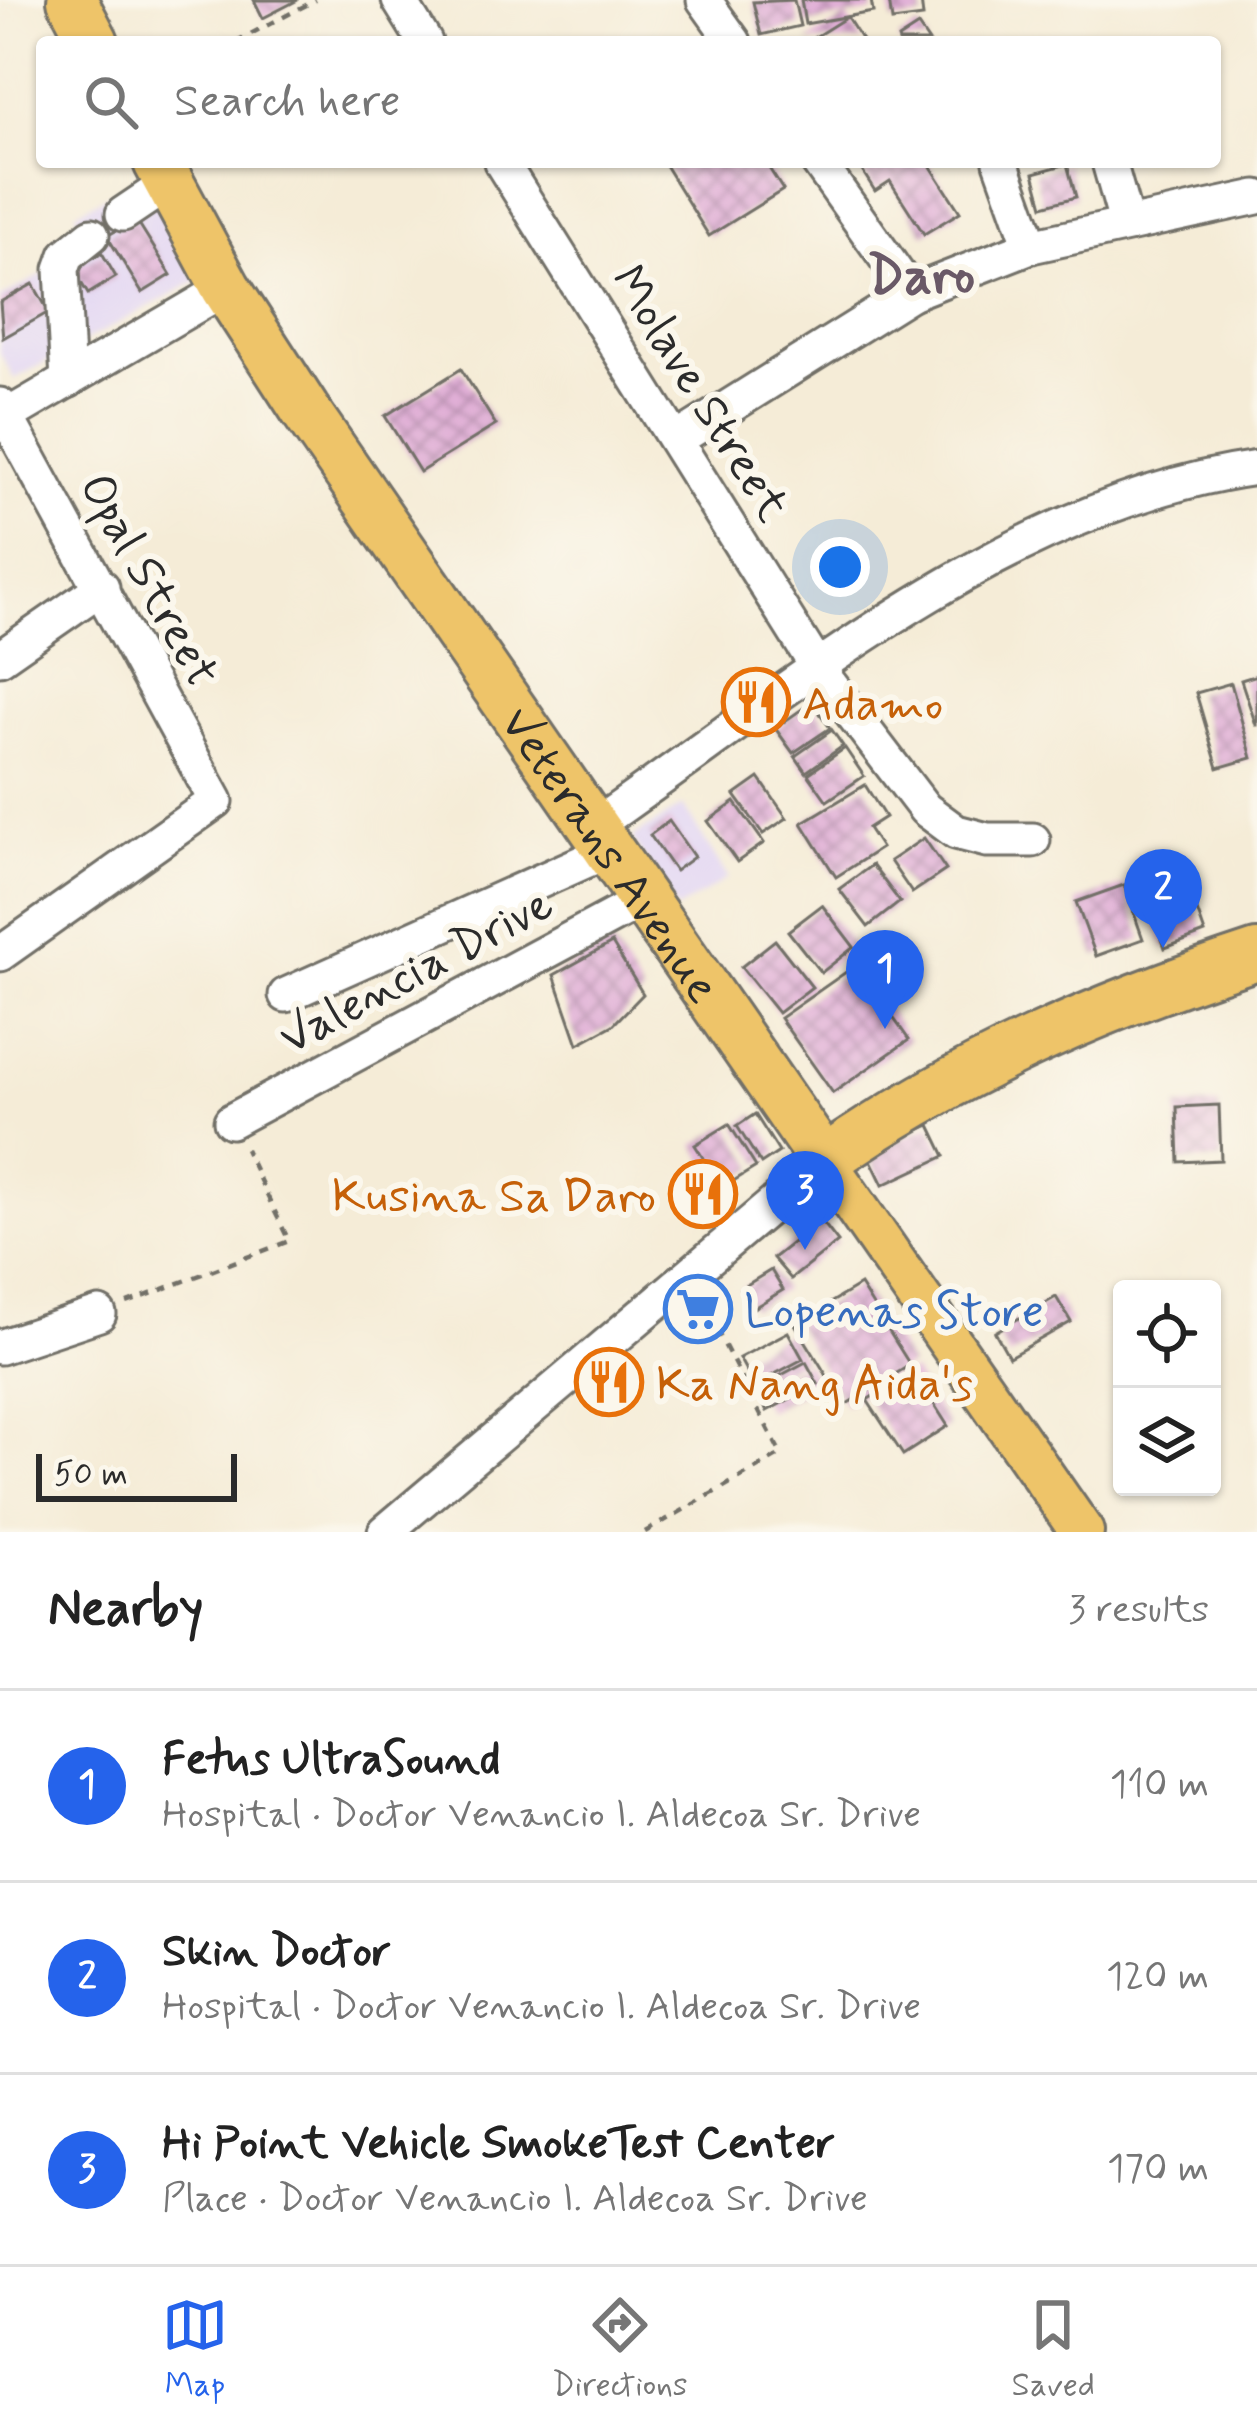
<!DOCTYPE html>
<html lang="en">
<head>
<meta charset="utf-8">
<style>
  body { margin:0; font-family:Mynerve,sans-serif; background:#f6f6f6; color:#222 }
  .controls { position:absolute; right:36px; bottom:36px; display:grid; overflow:hidden; border-radius:12px; box-shadow:0 3px 9px #0004 }
  .controls button { width:108px; height:108px; display:grid; place-items:center; padding:0; border:0; border-bottom:3px solid #e0e0e0; background:#fff; color:#222; font:60px sans-serif }
  .scale { position:absolute; left:36px; bottom:30px; width:201px; box-sizing:border-box; padding-left:12px; border:6px solid #2b2b2b; border-top:0; font-size:33px; line-height:42px; white-space:nowrap; color:#2b2b2b; -webkit-text-stroke:9px #fbf7ec; paint-order:stroke }
  .you { position:absolute; left:840px; top:567px; width:42px; height:42px; margin:-30px; border:9px solid #fff; border-radius:50%; background:#1a73e8; box-shadow:0 0 0 18px #1a73e833 }
  .badge { display:grid; place-items:center; width:78px; height:78px; border-radius:50%; background:#2563eb; color:#fff; font-size:39px; font-weight:700 }
  .pin { position:absolute; translate:-50% -99px; filter:drop-shadow(0 3px 6px #0008) }
  .pin::after { content:''; position:absolute; top:63px; width:42px; height:36px; background:inherit; clip-path:polygon(0 0,100% 0,50% 100%) }
  .list { margin:0; padding:0; list-style:none }
  h2 { display:flex; justify-content:space-between; align-items:center; height:156px; margin:0; padding:0 48px; font-size:51px }
  h2 small { font-size:39px; font-weight:400; color:#767676 }
  .list li { display:grid; grid-template-columns:78px 1fr auto; gap:36px; align-items:center; box-sizing:border-box; height:192px; padding:0 48px; border-top:3px solid #e0e0e0 }
  .list b { display:block; font-size:45px; white-space:nowrap }
  .list p { margin:0; font-size:39px; white-space:nowrap; color:#767676 }
  .list em { font-size:39px; font-style:normal; color:#767676 }
  .icon { flex:none; width:66px; height:66px; fill:none; stroke:currentColor; stroke-width:2; stroke-linecap:round; stroke-linejoin:round }
  .map { position:relative; flex:none; width:1257px; height:1532px; overflow:hidden }
  .search { position:absolute; background:#fff; box-shadow:0 3px 9px #0004; left:36px; right:36px; top:36px; height:132px; display:flex; align-items:center; gap:30px; box-sizing:border-box; padding:0 42px; border-radius:12px; color:#767676; font-size:45px }
  .sheet { height:732px; background:#fff }
  nav { display:flex; justify-content:space-around; align-items:center; box-sizing:border-box; height:168px; border-top:3px solid #e0e0e0; background:#fff; font-size:33px; color:#767676 }
  nav a { display:grid; justify-items:center; gap:6px }
  nav .on { color:#2563eb }
  .map>svg:first-child { display:block }
  .built { fill:#e1d4f4 }
  .building { fill:url(#building-cross-hatch) }
  .lines { fill:none; stroke-linecap:round; stroke-linejoin:round }
  .minor-casing { stroke:#726f67; stroke-width:39 }
  .major-casing { stroke:#726f67; stroke-width:48 }
  .highway-casing { stroke:#726f67; stroke-width:54 }
  .path { stroke:#726f67; stroke-width:4.5; stroke-dasharray:9 9; stroke-linecap:butt }
  .minor { stroke:#fff; stroke-width:33 }
  .major { stroke:#eec469; stroke-width:42 }
  .highway { stroke:#eec469; stroke-width:48 }
  .labels { text-anchor:middle; stroke-width:12; stroke-linejoin:round; paint-order:stroke }
  .street-label { font-size:48px; fill:#2b2b2b; stroke:#fbf7ec }
  .food-label { font-size:48px; fill:#c56008; stroke:#fbf7ec; text-anchor:start }
  .shop-label { font-size:48px; fill:#366cbe; stroke:#fbf7ec; text-anchor:start }
  .quarter-label { font-size:54px; font-weight:bold; fill:#6a5967; stroke:#fbf7ec }
</style>
</head>
<body>
<div class="map">
<svg width="1257" height="1532" viewBox="0 0 1257 1532">
  <defs>
    <pattern id="building-cross-hatch" width="8" height="8" patternUnits="userSpaceOnUse" patternTransform="scale(3)"><rect width="8" height="8" fill="#e0aed6"/><path d="M0 0l8 8M0 8l8-8" fill="none" stroke="#b68eae"/></pattern>
  </defs>
  <rect width="100%" height="100%" fill="#fbf7ec"/>
  <filter id="ink" filterUnits="userSpaceOnUse"><feTurbulence type="fractalNoise" baseFrequency=".00833" numOctaves="2"/><feDisplacementMap in="SourceGraphic" scale="24" xChannelSelector="R" yChannelSelector="G"/><feConvolveMatrix kernelMatrix="1 2 1 2 8 2 1 2 1" color-interpolation-filters="sRGB"/></filter>
  <filter id="wash" filterUnits="userSpaceOnUse"><feTurbulence type="fractalNoise" baseFrequency=".004" numOctaves="4" result="noise"/><feDisplacementMap in="SourceGraphic" scale="48" xChannelSelector="R" yChannelSelector="G"/><feGaussianBlur stdDeviation="2.7" result="paint"/><feColorMatrix in="noise" values="0 0 0 0 0 0 0 0 0 0 0 0 0 0 0 0 0 1.4 0 .05"/><feComposite in="paint" operator="in"/></filter>
  <g filter="url(#wash)">
    <rect width="100%" height="100%" fill="#f5ecd7"/>
    <g class="built">
      <polygon points="147,175 206,276 14,379 0,353 0,298 93,246 75,212"/>
      <polygon points="683,806 728,878 677,910 632,838"/>
    </g>
    <g id="blocks">
      <g class="building">
        <polygon points="254,0 298,0 263,18"/>
        <polygon points="794,0 800,26 761,35 753,2"/>
        <polygon points="801,0 871,0 873,12 805,24"/>
        <polygon points="889,0 921,0 923,17 892,21"/>
        <polygon points="847,17 863,42 807,42"/>
        <polygon points="918,26 929,42 899,42 898,39"/>
        <polygon points="663,162 765,162 783,190 709,236"/>
        <polygon points="873,162 928,162 960,212 924,234 890,181 875,191 861,169"/>
        <polygon points="1067,164 1076,197 1043,206 1034,173"/>
        <polygon points="136,219 171,275 142,293 107,236"/>
        <polygon points="102,253 116,277 88,294 73,269"/>
        <polygon points="33,284 49,312 3,338 0,302"/>
        <polygon points="461,369 496,425 420,472 385,416"/>
        <polygon points="1257,675 1257,725 1256,725 1241,680"/>
        <polygon points="1231,683 1252,758 1218,768 1196,693"/>
        <polygon points="812,702 830,728 793,753 775,728"/>
        <polygon points="832,730 843,746 806,772 795,756"/>
        <polygon points="845,748 864,776 827,801 808,774"/>
        <polygon points="759,778 787,818 763,834 735,795"/>
        <polygon points="865,785 885,817 868,828 881,848 836,877 802,823"/>
        <polygon points="735,802 764,843 737,862 708,821"/>
        <polygon points="669,821 694,857 675,871 650,835"/>
        <polygon points="924,838 946,870 912,893 890,861"/>
        <polygon points="1180,862 1205,933 1165,948 1140,876"/>
        <polygon points="872,865 900,902 868,927 839,889"/>
        <polygon points="1124,885 1143,939 1096,956 1076,902"/>
        <polygon points="822,905 854,947 821,973 788,931"/>
        <polygon points="775,940 812,987 778,1013 741,967"/>
        <polygon points="612,943 643,994 613,1025 578,1044 554,975"/>
        <polygon points="856,965 909,1040 833,1093 780,1018"/>
        <polygon points="1219,1105 1221,1160 1179,1162 1177,1107"/>
        <polygon points="755,1114 779,1152 761,1164 737,1126"/>
        <polygon points="729,1124 756,1167 722,1188 695,1145"/>
        <polygon points="930,1125 945,1156 883,1185 868,1154"/>
        <polygon points="821,1220 838,1242 791,1279 773,1258"/>
        <polygon points="771,1270 783,1290 752,1309 740,1289"/>
        <polygon points="860,1285 910,1365 845,1405 795,1324"/>
        <polygon points="1056,1297 1071,1322 1009,1357 995,1332"/>
        <polygon points="788,1332 803,1359 754,1385 739,1358"/>
        <polygon points="806,1362 818,1384 767,1411 755,1389"/>
        <polygon points="913,1371 948,1426 903,1455 867,1400"/>
      </g>
    </g>
  </g>
  <g filter="url(#ink)">
    <use href="#blocks" fill-opacity="0" stroke="#726f67" stroke-width="3"/>
    <g class="lines">
      <g class="minor-casing">
        <g id="minor">
          <polyline points="399,0 425,42"/>
          <polyline points="704,0 734,42"/>
          <polyline points="501,162 819,670 925,809 956,832 987,840 1033,840"/>
          <polyline points="818,162 911,293"/>
          <polyline points="1001,162 1031,246"/>
          <polyline points="1109,162 1126,222"/>
          <polyline points="123,214 169,183"/>
          <polyline points="68,381 62,269 67,255 92,235"/>
          <polyline points="0,405 216,801 0,954"/>
          <polyline points="0,420 226,288"/>
          <polyline points="676,440 911,293 1031,246 1257,197"/>
          <polyline points="0,658 102,587"/>
          <path d="M593,827C793,688 1010,502 1257,468"/>
          <polyline points="286,995 610,850"/>
          <polyline points="231,1121 643,900"/>
          <polyline points="0,1347 99,1314"/>
          <polyline points="385,1532 824,1161"/>
        </g>
      </g>
      <g class="major-casing">
        <polyline id="major" points="824,1161 1082,1532"/>
      </g>
      <g class="highway-casing">
        <g id="highway">
          <polyline points="72,0 94,42"/>
          <path id="s1" d="M158,162L226,288L305,410L824,1161C959,1067 1101,1006 1257,955"/>
        </g>
      </g>
      <g class="path">
        <polyline points="235,42 316,0"/>
        <polyline points="127,1303 289,1241 245,1149"/>
        <polyline points="645,1532 781,1454 701,1300"/>
      </g>
      <use href="#minor" class="minor"/>
      <use href="#major" class="major"/>
      <use href="#highway" class="highway"/>
    </g>
  </g>
  <defs>
    <g id="restaurant-ring" transform="scale(3.45)"><circle r="9.5" fill="#fbf7ec" stroke="#e8710a" stroke-width="1.5"/><path d="M-5-6h1v4h1v-4h1v4h1v-4h1v5L-1.5 .5V6h-2V.5L-5-1ZM5-6V6H3V1.5H1.5Q1.5-4 5-6Z" fill="#e8710a"/></g>
    <g id="supermarket-ring" transform="scale(3.45)"><circle r="9.5" fill="#fbf7ec" stroke="#3f7fe0" stroke-width="1.5"/><path d="M-6-5.5h2.5l.6 2H6L4.5 2H-2.5L-4.4-4H-6ZM-1.5 3.2a1.3 1.3 0 1 0 .1 0ZM3 3.2a1.3 1.3 0 1 0 .1 0Z" fill="#3f7fe0"/></g>
  </defs>
  <g fill-rule="evenodd">
    <use href="#restaurant-ring" x="756" y="702"/>
    <use href="#restaurant-ring" x="703" y="1194"/>
    <use href="#supermarket-ring" x="698" y="1309"/>
    <use href="#restaurant-ring" x="609" y="1382"/>
  </g>
  <g class="labels">
    <g class="street-label">
      <text transform="translate(702 392) rotate(58)" y="17">Molave Street</text>
      <text transform="translate(151 579) rotate(61)" y="17">Opal Street</text>
      <text dy="17" stroke="none"><textPath href="#s1" startOffset="828">Veterans Avenue</textPath></text>
      <text transform="translate(415 969) rotate(-28)" y="17">Valencia Drive</text>
    </g>
    <g class="food-label">
      <text x="802" y="719">Adamo</text>
      <text x="656" y="1211" text-anchor="end">Kusina Sa Daro</text>
      <text x="656" y="1399">Ka Nang Aida's</text>
    </g>
    <g class="shop-label">
      <text x="744" y="1326">Lopenas Store</text>
    </g>
    <g class="quarter-label">
      <text x="921" y="292">Daro</text>
    </g>
  </g>
</svg>
<div class="controls">
<button><svg class="icon" aria-label="locate" viewBox="0 0 24 24"><circle cx="12" cy="12" r="6"/><path d="M12 2v4M12 18v4M2 12h4M18 12h4"/></svg></button>
<button><svg class="icon" aria-label="layers" viewBox="0 0 24 24"><path d="M12 4l9 5-9 5-9-5zM3 14l9 5 9-5"/></svg></button>
</div>
<div class="scale">50 m</div>
<div class="you"></div>
<div class="pin badge" style="left:885px;top:1029px">1</div>
<div class="pin badge" style="left:1163px;top:948px">2</div>
<div class="pin badge" style="left:805px;top:1250px">3</div>
<div class="search"><svg class="icon" aria-label="search" viewBox="0 0 24 24"><circle cx="10" cy="10" r="6"/><path d="M15 15l6 6"/></svg>Search here</div>
</div>
<section class="sheet">
<h2>Nearby<small>3 results</small></h2>
<ul class="list">
<li><span class="badge">1</span><div><b>Fetus UltraSound</b><p>Hospital · Doctor Venancio I. Aldecoa Sr. Drive</p></div><em>110 m</em></li>
<li><span class="badge">2</span><div><b>Skin Doctor</b><p>Hospital · Doctor Venancio I. Aldecoa Sr. Drive</p></div><em>120 m</em></li>
<li><span class="badge">3</span><div><b>Hi Point Vehicle SmokeTest Center</b><p>Place · Doctor Venancio I. Aldecoa Sr. Drive</p></div><em>170 m</em></li>
</ul>
</section>
<nav>
<a class="on"><svg class="icon" aria-label="map" viewBox="0 0 24 24"><path d="M3 6l6-2 6 2 6-2v14l-6 2-6-2-6 2zM9 4v14M15 6v14"/></svg>Map</a>
<a><svg class="icon" aria-label="directions" viewBox="0 0 24 24"><path d="M12 3l9 9-9 9-9-9zM9 14v-3h6M13 9l2 2-2 2"/></svg>Directions</a>
<a><svg class="icon" aria-label="saved" viewBox="0 0 24 24"><path d="M7 4h10v16l-5-4-5 4z"/></svg>Saved</a>
</nav>
</body>
</html>
